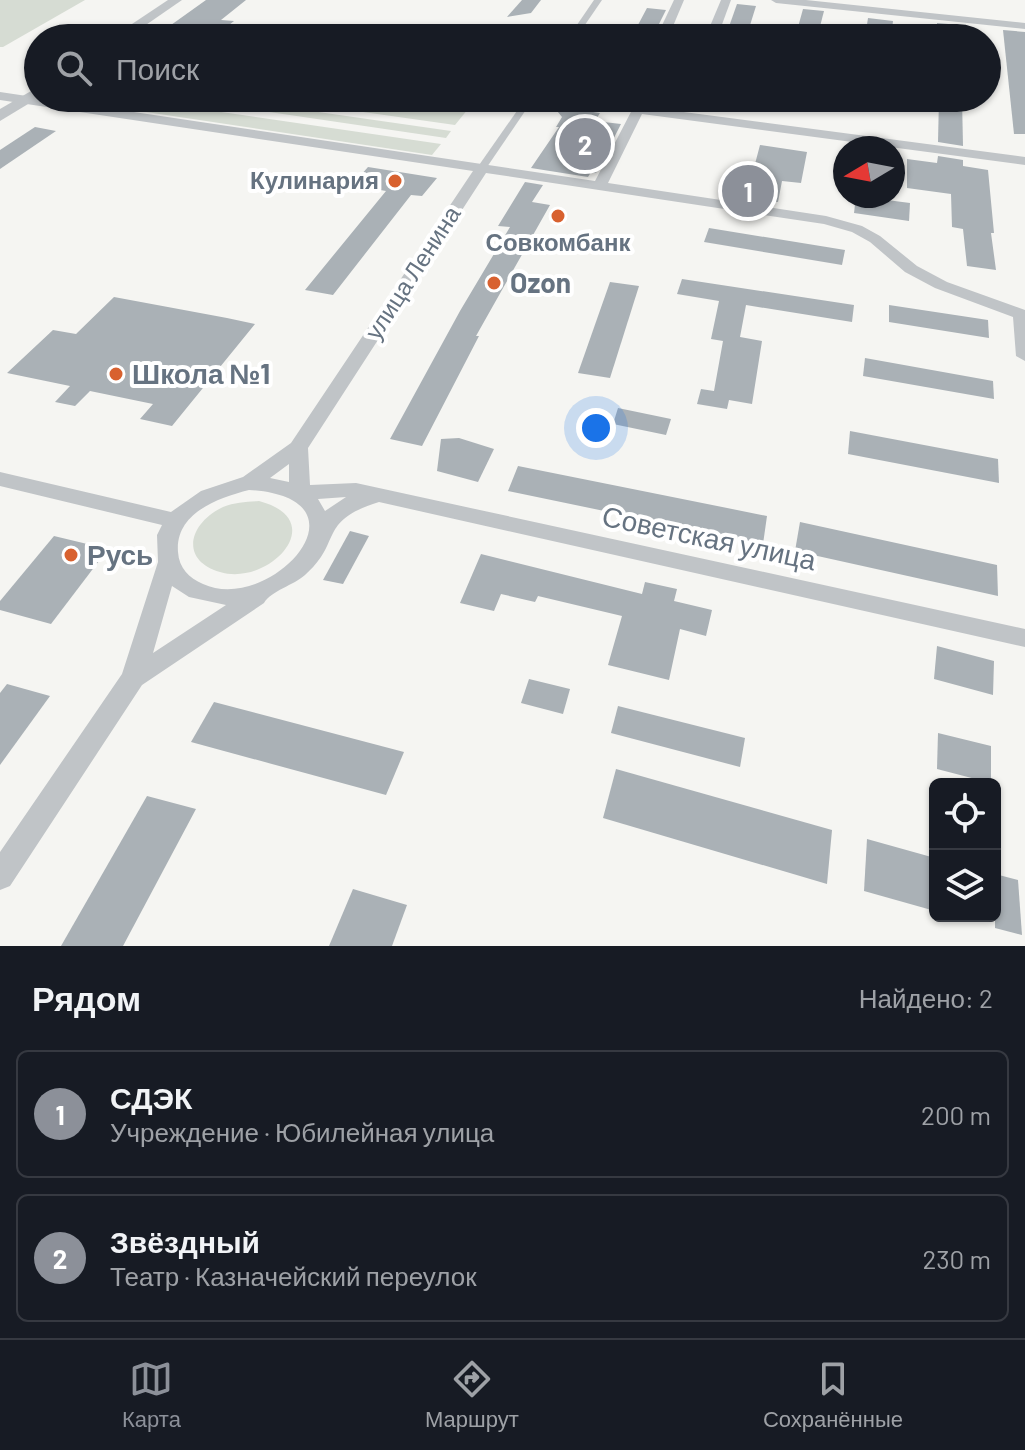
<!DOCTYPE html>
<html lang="ru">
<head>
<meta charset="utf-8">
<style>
  body { margin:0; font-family:Barlow,sans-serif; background:#242831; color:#f1f3f6 }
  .controls { position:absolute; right:24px; bottom:24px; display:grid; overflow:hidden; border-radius:12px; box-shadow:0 2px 6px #0004 }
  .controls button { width:72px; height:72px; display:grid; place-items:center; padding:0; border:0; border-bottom:2px solid #363941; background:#171b24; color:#f1f3f6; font:40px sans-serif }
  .compass { position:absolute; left:833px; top:136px; width:72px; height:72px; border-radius:50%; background:#171b24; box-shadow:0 2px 6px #0004; rotate:260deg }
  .you { position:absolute; left:596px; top:428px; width:28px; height:28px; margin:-20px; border:6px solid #fff; border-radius:50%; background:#1a73e8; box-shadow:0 0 0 12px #1a73e833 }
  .badge { display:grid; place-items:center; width:52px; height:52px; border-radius:50%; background:#8c9099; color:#fff; font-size:26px; font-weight:700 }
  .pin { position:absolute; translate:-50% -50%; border:4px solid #fff; box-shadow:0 2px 8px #0006 }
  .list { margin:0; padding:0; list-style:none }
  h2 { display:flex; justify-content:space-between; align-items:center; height:104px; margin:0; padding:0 32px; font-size:34px }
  h2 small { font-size:26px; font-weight:400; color:#9ea1a6 }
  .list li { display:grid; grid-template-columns:52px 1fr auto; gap:24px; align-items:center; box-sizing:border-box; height:128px; margin:0 16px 16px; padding:0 16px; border:2px solid #363941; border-radius:12px }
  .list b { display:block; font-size:30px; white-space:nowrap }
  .list p { margin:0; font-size:26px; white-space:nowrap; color:#9ea1a6 }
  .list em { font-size:26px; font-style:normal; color:#9ea1a6 }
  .icon { flex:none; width:44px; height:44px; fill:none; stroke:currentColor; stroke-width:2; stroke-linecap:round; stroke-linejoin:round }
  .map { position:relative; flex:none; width:1025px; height:946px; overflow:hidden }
  .search { position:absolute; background:#171b24; box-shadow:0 2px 6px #0004; left:24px; right:24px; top:24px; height:88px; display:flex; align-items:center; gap:20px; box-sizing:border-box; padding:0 28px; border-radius:44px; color:#9ea1a6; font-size:30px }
  .sheet { height:392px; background:#171b24 }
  nav { display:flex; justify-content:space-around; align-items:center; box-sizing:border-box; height:112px; border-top:2px solid #363941; background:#171b24; font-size:22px; color:#9ea1a6 }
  nav a { display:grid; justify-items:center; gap:4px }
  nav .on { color:#8c9099 }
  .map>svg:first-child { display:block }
  .green { fill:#d6dcd3 }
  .building { fill:#aab1b6 }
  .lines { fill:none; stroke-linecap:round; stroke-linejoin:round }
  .pedestrian { fill:#c0c4c7; fill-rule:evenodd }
  .minor { fill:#c0c4c7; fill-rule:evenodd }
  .tertiary { fill:#c0c4c7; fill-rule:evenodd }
  .poi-dot { fill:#d8612f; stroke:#fff; stroke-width:3 }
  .labels { text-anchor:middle; stroke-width:8; stroke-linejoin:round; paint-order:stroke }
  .far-poi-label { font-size:24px; font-weight:bold; fill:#667381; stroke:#fff; text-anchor:end }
  .far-street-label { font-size:24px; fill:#667381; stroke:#fff }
  .poi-label { font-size:28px; font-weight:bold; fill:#667381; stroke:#fff; text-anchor:start }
  .street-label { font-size:28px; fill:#667381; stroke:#fff }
</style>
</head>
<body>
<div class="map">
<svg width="1025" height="946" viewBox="0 0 1025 946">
  <rect width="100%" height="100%" fill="#f5f5f2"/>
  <g class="green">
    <polygon points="0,0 85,0 3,47 0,47"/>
    <polygon points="118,98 125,98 441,144 432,155 106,106"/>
    <polygon points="264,98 404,98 468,109 455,125"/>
    <polygon points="242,101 451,131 446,138 235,107"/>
    <path d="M259,501C332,520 269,587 220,572C179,560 189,523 223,507C235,502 247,502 259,501Z"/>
  </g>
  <g class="building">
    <polygon points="206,0 246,0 221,20 234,21 215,36 164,30"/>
    <polygon points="522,0 541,0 531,13 507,17"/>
    <polygon points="737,4 756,6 746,38 725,38"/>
    <polygon points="647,8 666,10 652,38 631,38"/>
    <polygon points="803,9 824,11 817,38 795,38"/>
    <polygon points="868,18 893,21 891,38 865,38"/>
    <polygon points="937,23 960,25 961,38 937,38"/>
    <polygon points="1003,30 1025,32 1025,134 1014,134"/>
    <polygon points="939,98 962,98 963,146 938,142"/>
    <polygon points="553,106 600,113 595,121 621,124 596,173 591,172 588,177 531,168 559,127 556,127 562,117"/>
    <polygon points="35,127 56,131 0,169 0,150"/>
    <polygon points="760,145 807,152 801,183 782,181 778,202 746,198"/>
    <polygon points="938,156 963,160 963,166 988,170 994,233 991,233 996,270 967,266 963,229 952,227 951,194 907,188 907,159 937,163"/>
    <polygon points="368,167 437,178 422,196 411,195 333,295 305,290 386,191 352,185"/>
    <polygon points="525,182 543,185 532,202 550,205 476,336 479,336 422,446 390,439 460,311 510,227 498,226"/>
    <polygon points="856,196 910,203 909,221 854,213"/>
    <polygon points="709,228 845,250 842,265 704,242"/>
    <polygon points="682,279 854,305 852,322 746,305 740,337 762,341 752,404 729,400 727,409 697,404 701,389 714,391 723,341 711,339 719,301 677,294"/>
    <polygon points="610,282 639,286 610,378 578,373"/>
    <polygon points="114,297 227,318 255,324 172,426 140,419 153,404 90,391 75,406 55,402 70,386 7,373 53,330 76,334"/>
    <polygon points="889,305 988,320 989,338 889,322"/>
    <polygon points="865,358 993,381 994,399 863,376"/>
    <polygon points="618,408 671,419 666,435 613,424"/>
    <polygon points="850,431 998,459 999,483 848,454"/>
    <polygon points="459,438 494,449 478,482 437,471 441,439"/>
    <polygon points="518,466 767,516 763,544 508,491"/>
    <polygon points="800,522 997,565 998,596 795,551"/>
    <polygon points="350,531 369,536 343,584 323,580"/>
    <polygon points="54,536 108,549 51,624 0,610 0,601"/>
    <polygon points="481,554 642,594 645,582 677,589 674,601 712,610 706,636 680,629 669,680 608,665 622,616 538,596 535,602 501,594 494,611 460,603"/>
    <polygon points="937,646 994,661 993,695 934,679"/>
    <polygon points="529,679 570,689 563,714 521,703"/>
    <polygon points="7,684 50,696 0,765 0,693"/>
    <polygon points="214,702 404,752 386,795 191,742"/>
    <polygon points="618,706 745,738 740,767 611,733"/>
    <polygon points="938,733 991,746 991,783 937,769"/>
    <polygon points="616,769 832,830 827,884 603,818"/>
    <polygon points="147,796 196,809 123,946 61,946"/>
    <polygon points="867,839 935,858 935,911 864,891"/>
    <polygon points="995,874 1018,880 1022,935 995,928"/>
    <polygon points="353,889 407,905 392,946 329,946"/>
  </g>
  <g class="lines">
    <g class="pedestrian">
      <polygon points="594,0 602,0 576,38 568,38"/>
      <polygon points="526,98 534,98 485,170 479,170 477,168"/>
    </g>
    <g class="minor">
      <polygon points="674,0 684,0 668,38 656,38"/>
      <polygon points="721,0 731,0 717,38 705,38"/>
      <polygon points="771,0 806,0 1025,23 1025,29 776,3"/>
      <path d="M0,92L595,181L632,110L638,106L1025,157V165L642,114L608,183L826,216L862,226L880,236L917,266L947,282L1025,310V361L1016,356L1013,317L935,288L905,272L870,242L852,232L824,224L486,173L308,448L310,485L356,483L1025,629V647L379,502C317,521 343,542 305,575C294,585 271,591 264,603L142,685L10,886L0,890V852L122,674L158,562L157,535L162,525L0,486V472L171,512L201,491L243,477L291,443L473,171L0,100ZM289,464V482L270,478ZM249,490C378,498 270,615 203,584C189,578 179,568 178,552C175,513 218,498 249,490ZM346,497L325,511L318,499ZM172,586L189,597L226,605L153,653Z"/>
    </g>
    <g class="tertiary">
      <polygon points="168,0 182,0 127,38 111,38"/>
      <polygon points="38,87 38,98 0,121 0,109"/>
    </g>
  </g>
  <g class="poi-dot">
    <circle cx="395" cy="181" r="8"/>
    <circle cx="558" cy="216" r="8"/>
    <circle cx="494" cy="283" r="8"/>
    <circle cx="116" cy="374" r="8"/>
    <circle cx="71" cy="555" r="8"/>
  </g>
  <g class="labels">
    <g class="far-poi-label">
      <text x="379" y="189">Кулинария</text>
      <text x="558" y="251" text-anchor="middle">Совкомбанк</text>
    </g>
    <g class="far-street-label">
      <text transform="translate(413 273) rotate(-57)" y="8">улица Ленина</text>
    </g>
    <g class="poi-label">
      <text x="510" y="293">Ozon</text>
      <text x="132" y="384">Школа №1</text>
      <text x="87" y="565">Русь</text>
    </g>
    <g class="street-label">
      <text transform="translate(709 538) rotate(12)" y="10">Советская улица</text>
    </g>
  </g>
</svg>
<div class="controls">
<button><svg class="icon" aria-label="locate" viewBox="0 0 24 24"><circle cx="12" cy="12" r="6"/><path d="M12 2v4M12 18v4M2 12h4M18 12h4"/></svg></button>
<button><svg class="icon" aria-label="layers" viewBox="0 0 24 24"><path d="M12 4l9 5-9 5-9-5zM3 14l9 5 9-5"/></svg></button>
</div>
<svg class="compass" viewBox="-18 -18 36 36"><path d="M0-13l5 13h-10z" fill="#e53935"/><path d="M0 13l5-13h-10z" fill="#9ea1a6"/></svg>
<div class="you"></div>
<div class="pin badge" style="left:748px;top:191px">1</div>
<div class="pin badge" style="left:585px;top:144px">2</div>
<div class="search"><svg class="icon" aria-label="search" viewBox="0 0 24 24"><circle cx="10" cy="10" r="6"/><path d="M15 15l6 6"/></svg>Поиск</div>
</div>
<section class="sheet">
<h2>Рядом<small>Найдено: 2</small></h2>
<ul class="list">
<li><span class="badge">1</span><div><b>СДЭК</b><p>Учреждение · Юбилейная улица</p></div><em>200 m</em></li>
<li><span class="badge">2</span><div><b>Звёздный</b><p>Театр · Казначейский переулок</p></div><em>230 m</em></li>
</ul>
</section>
<nav>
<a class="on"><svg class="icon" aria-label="map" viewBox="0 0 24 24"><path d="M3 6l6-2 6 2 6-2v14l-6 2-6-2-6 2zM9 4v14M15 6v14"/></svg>Карта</a>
<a><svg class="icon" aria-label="directions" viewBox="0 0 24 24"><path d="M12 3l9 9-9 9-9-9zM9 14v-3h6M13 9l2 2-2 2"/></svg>Маршрут</a>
<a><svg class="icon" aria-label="saved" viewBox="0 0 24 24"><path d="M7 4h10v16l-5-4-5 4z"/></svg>Сохранённые</a>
</nav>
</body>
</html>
